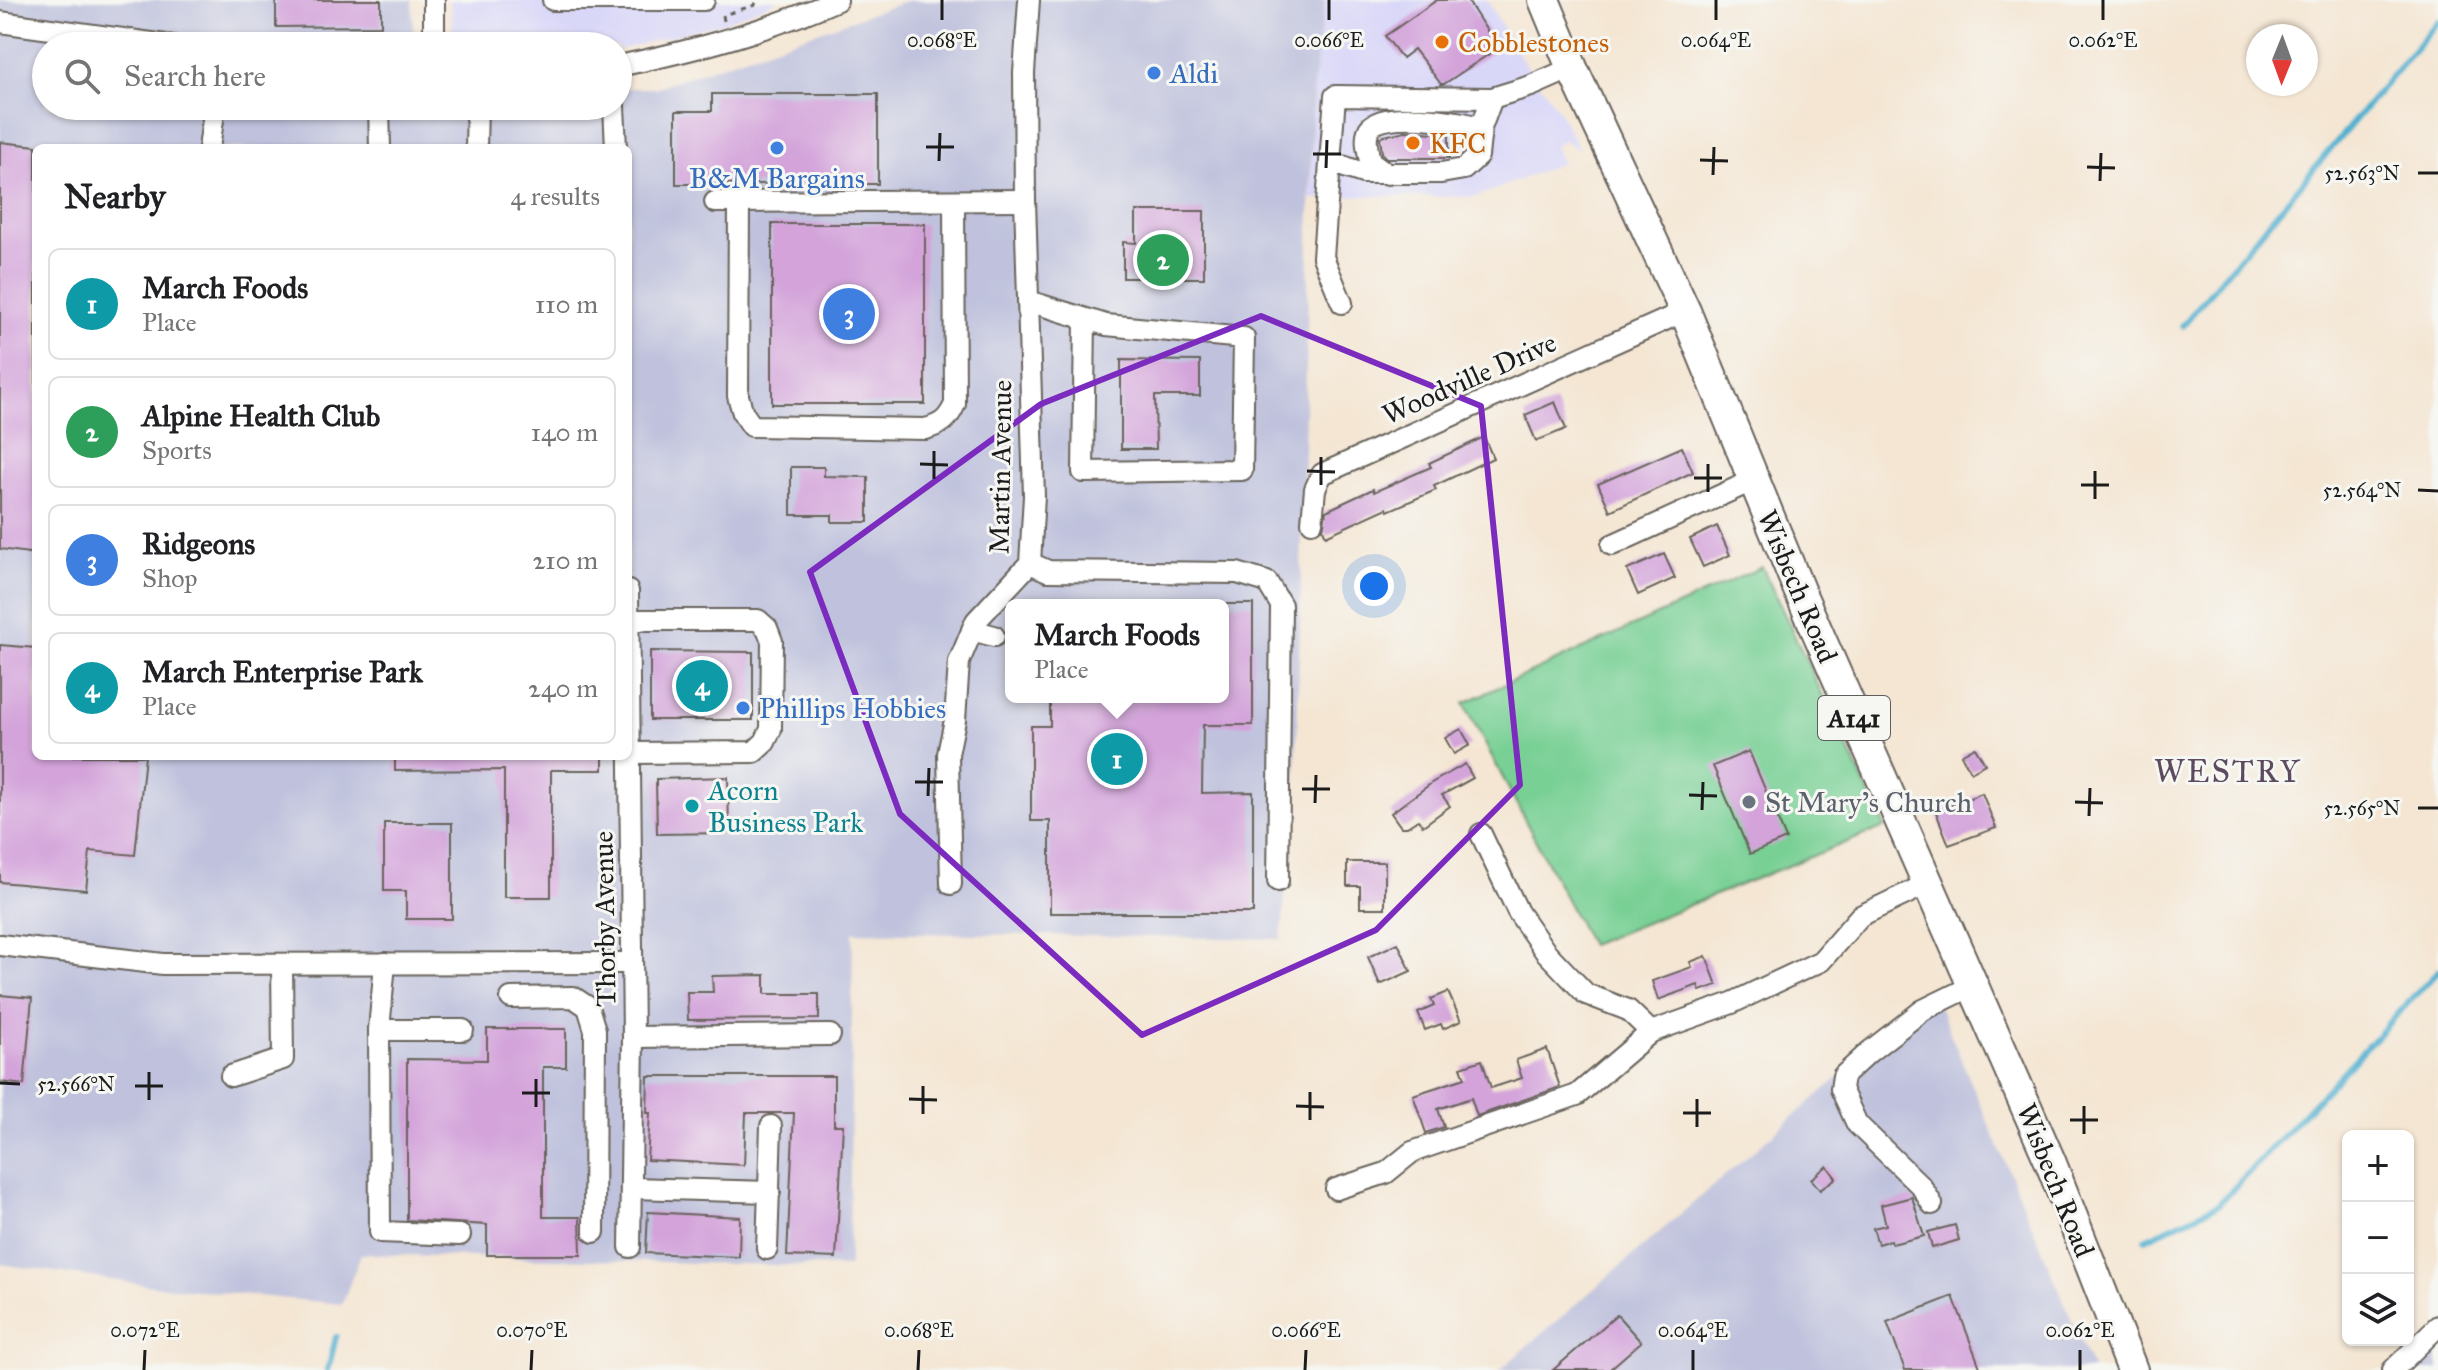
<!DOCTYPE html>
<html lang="en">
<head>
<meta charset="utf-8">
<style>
  body { margin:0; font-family:"IM FELL Great Primer",serif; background:#f2f2f2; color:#202124 }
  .controls { position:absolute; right:24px; bottom:24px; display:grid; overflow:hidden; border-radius:12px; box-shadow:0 2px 6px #0004 }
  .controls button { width:72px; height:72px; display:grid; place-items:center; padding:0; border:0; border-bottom:2px solid #e0e0e0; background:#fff; color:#202124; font:40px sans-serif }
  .compass { position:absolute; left:2246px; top:24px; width:72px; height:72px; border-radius:50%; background:#fff; box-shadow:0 2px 6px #0004; rotate:181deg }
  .you { position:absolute; left:1374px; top:586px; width:28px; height:28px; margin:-20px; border:6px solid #fff; border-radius:50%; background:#1a73e8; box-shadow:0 0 0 12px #1a73e833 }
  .badge { display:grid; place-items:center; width:52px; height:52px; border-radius:50%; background:#c8321e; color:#fff; font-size:26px; font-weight:700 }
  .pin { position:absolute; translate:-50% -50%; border:4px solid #fff; box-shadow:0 2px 8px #0006 }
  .popup { position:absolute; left:1005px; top:599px; width:224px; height:104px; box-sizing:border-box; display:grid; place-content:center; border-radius:12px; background:#fff; filter:drop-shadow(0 2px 6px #0005); font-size:26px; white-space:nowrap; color:#757577 }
  .popup b { font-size:30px; color:#202124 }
  .popup::after { content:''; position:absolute; left:50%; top:100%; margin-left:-16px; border:16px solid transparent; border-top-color:#fff }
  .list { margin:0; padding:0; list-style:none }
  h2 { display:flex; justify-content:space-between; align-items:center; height:104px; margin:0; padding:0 32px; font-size:34px }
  h2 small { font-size:26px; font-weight:400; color:#757577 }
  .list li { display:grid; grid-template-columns:52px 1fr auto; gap:24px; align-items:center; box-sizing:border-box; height:112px; margin:0 16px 16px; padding:0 16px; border:2px solid #e0e0e0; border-radius:12px }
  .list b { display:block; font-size:30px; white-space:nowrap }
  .list p { margin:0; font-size:26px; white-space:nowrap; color:#757577 }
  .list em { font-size:26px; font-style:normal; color:#757577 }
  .icon { flex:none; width:44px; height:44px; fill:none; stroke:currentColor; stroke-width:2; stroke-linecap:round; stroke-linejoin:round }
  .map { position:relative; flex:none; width:2438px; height:1370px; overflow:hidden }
  .search { position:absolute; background:#fff; box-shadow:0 2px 6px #0004; left:32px; top:32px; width:600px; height:88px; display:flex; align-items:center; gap:20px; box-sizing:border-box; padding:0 28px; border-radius:44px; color:#757577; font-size:30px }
  .panel { position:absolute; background:#fff; box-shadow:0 2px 6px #0004; left:32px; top:144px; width:600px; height:616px; border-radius:12px }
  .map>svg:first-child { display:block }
  .built { fill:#d9d7f8 }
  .industrial { fill:#c0c2dd; fill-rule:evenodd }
  .green { fill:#79d095; stroke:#4a7658; stroke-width:2 }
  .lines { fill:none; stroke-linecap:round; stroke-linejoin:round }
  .stream { stroke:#51b1d0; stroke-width:6 }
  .building { fill:#d3a3da }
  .minor-casing { stroke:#68635c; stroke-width:24 }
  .highway-casing { stroke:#68635c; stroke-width:34 }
  .path { stroke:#68635c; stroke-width:3; stroke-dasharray:6 6; stroke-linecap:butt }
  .minor { stroke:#fff; stroke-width:20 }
  .highway { stroke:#fff; stroke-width:30 }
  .marked { fill:none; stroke:#7b2cbf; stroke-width:6; stroke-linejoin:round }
  .ticks { fill:none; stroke:#1c1c1c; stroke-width:3 }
  .food-dot { fill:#e8710a; stroke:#f6f6f2; stroke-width:3 }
  .shop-dot { fill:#3f7fe0; stroke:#f6f6f2; stroke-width:3 }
  .worship-dot { fill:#6b7280; stroke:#f6f6f2; stroke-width:3 }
  .culture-dot { fill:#0f9aa8; stroke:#f6f6f2; stroke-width:3 }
  .labels { text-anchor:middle; stroke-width:6; stroke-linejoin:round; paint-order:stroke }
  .shield { fill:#f6f6f2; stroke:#5d5d5c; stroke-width:2 }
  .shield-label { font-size:26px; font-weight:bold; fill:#1c1c1c }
  .food-label { font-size:28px; fill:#c56008; stroke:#f6f6f2; text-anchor:start }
  .shop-label { font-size:28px; fill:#366cbe; stroke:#f6f6f2; text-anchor:start }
  .street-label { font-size:28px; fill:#1c1c1c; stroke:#f6f6f2 }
  .culture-label { font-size:28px; fill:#0d838f; stroke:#f6f6f2; text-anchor:start }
  .worship-label { font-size:28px; fill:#5b616d; stroke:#f6f6f2; text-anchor:start }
  .quarter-label { font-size:32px; letter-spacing:2px; fill:#5c4b5e; stroke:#f6f6f2 }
  .ticks-label { font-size:20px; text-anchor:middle; fill:#1c1c1c; stroke:#f6f6f2; stroke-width:6; stroke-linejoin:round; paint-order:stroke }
</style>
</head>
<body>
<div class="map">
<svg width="2438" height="1370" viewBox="0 0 2438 1370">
  <rect width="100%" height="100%" fill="#f6f6f2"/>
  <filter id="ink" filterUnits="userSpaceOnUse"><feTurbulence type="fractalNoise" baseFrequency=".0125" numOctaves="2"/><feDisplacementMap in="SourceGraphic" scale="16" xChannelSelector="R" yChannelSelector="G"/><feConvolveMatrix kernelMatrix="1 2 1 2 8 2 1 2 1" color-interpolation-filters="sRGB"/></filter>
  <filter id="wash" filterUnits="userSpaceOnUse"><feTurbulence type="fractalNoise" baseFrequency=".006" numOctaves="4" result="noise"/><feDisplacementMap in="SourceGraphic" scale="32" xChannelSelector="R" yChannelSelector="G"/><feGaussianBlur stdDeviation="1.8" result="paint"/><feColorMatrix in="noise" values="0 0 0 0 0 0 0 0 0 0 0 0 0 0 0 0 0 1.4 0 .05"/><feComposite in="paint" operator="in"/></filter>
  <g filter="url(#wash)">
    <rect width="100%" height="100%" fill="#f4e6d3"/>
    <g class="built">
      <polygon points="450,0 779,0 722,23 618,50 618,46 464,46 453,33"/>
      <polygon points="1325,0 1487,0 1522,59 1558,109 1579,150 1564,141 1554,146 1562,163 1476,197 1351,196 1311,199 1313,85"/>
    </g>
    <g class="industrial">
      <path d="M0,0H412L414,46H46V106H618V88H655L910,0H1325L1313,85L1296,780L1281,939L853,932L849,1267L361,1254L342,1304L154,1286L0,1264ZM36,148H628V756H36ZM1011,605H1223V697H1011Z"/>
      <polygon points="1934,995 2093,1370 1500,1370"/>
      <polygon points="2438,1349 2438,1370 2413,1370"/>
    </g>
    <polygon class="green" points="1762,567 1885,827 1590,945 1464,703"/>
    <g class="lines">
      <g class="stream">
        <polyline points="2182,326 2438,21"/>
        <polyline points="2145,1239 2218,1205 2438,971"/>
        <polyline points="328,1370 336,1337"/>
      </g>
    </g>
    <g id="blocks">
      <g class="building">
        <polygon points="276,0 381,0 381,26 276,27"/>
        <polygon points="1437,0 1467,0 1498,48 1444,84 1441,84 1414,49 1402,58 1385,36"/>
        <polygon points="712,94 878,94 878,184 676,184 676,111 712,111"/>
        <polygon points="1405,131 1449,134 1449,158 1387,158 1382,153 1380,137"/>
        <polygon points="0,142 36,146 36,554 0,549"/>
        <polygon points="1136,211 1204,211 1204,278 1123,278 1123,242 1136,243"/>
        <rect x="772" y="224" width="153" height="180"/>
        <polygon points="1121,360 1200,361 1200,396 1155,396 1156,449 1121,449"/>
        <polygon points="1555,402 1566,429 1536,441 1525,415"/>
        <polygon points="1484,437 1493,458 1434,486 1436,490 1388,511 1387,508 1326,536 1323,529 1326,511 1373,489 1374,492 1431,467 1429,463"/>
        <polygon points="1682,447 1693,472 1610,511 1598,484"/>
        <polygon points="791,467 824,467 824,476 868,477 868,522 832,522 832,515 791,515"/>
        <polygon points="1717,526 1730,555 1703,567 1690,539"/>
        <polygon points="1664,554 1675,578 1638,595 1627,570"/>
        <polygon points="1223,604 1253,604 1253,725 1203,725 1202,793 1253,792 1253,913 1050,913 1050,821 1031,821 1031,726 1050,726 1050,697 1223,697"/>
        <polygon points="0,645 36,648 36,756 145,756 135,855 90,851 86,890 0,882"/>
        <polygon points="650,651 753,652 753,720 650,720"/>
        <polygon points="1461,729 1470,745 1454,754 1445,738"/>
        <polygon points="1975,747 1985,764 1971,772 1961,755"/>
        <polygon points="1749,751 1786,839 1750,854 1713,766"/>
        <polygon points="395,756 603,756 603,770 551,770 551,897 504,897 504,770 395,771"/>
        <polygon points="1465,764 1473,778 1442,795 1450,806 1423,826 1418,820 1407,827 1401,827 1391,813 1433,782"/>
        <polygon points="728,777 729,833 657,834 656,779"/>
        <polygon points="1982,793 1996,828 1949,845 1936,812"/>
        <polygon points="384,823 452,823 452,919 406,919 406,891 384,891"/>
        <polygon points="1347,862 1385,862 1385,908 1360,908 1360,886 1347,886"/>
        <polygon points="1398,943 1411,971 1380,985 1368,957"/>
        <polygon points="1706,956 1717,985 1700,991 1698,985 1658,1000 1652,981 1692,967 1690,962"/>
        <polygon points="765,975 765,994 819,994 819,1019 688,1020 687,992 713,992 712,976"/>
        <polygon points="1448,992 1461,1021 1443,1029 1441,1024 1425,1030 1418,1013 1434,1006 1431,999"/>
        <polygon points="0,995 32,998 24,1085 0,1082"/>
        <polygon points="487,1029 566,1029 566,1067 543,1067 543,1217 580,1217 581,1255 487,1255 487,1225 407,1220 407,1059 487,1060"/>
        <polygon points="1547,1049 1560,1087 1477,1116 1471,1098 1438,1109 1444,1127 1426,1133 1413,1095 1465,1078 1461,1067 1482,1060 1491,1088 1522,1078 1516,1060"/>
        <polygon points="648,1076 834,1076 834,1125 843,1125 836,1258 787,1256 794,1113 746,1113 744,1165 647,1160 650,1113 647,1113"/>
        <polygon points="1827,1166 1836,1178 1820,1190 1811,1179"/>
        <polygon points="1912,1197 1924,1236 1892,1244 1891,1240 1878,1244 1873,1228 1886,1225 1881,1205"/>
        <polygon points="648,1212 740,1217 739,1257 646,1253"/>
        <polygon points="1955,1225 1959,1240 1932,1248 1928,1232"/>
        <polygon points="1953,1296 1981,1370 1905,1370 1887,1322"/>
        <polygon points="1617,1315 1641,1342 1609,1370 1553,1370"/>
      </g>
    </g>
  </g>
  <g filter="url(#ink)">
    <use href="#blocks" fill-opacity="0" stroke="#68635c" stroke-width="2"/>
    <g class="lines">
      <g class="minor-casing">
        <g id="minor">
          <polyline points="434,0 434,46"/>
          <polyline points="553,0 704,0"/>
          <polyline points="0,22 173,46"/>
          <path d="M618,66C693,51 767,31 837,0"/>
          <polyline points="379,106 380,148"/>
          <polyline points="614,106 616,148"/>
          <polyline points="209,148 215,106"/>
          <polyline points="476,148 477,106"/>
          <polyline points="1330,162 1363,173 1441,173 1464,169 1478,156 1481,128 1492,98"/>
          <path d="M1388,174L1370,161C1368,151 1364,138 1369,129C1381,109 1461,120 1481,128"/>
          <polyline points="715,202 1025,200"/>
          <path d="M739,202L738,396L743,413L752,426L925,429C941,425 948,420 955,404L954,201"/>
          <polyline points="1028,301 1106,325 1244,338 1242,470 1083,472 1085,319"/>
          <polyline points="1342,303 1323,257 1335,96 1492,98 1531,86 1572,68"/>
          <polyline points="1312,522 1315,489 1322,474 1685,311"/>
          <polyline points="1612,545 1754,480"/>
          <polyline points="1030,563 1048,571 1237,573 1267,582 1281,605 1278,881"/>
          <polyline points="628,591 633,1037 630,1247"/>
          <polyline points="628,620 758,620 767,628 772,641 771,729 765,742 754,752 630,753"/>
          <polyline points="972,630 994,636"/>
          <polyline points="1481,834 1518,912 1545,951 1586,994 1628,1010 1651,1032"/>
          <polyline points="951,884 948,754 955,720 959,662 976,621 1030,563 1034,496 1025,200 1024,73 1029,0"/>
          <polyline points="0,945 163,964 632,963"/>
          <polyline points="385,963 379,1030 463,1030"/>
          <polyline points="511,998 573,997 588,1007 595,1030 594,1232"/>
          <polyline points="379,1030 380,1232 460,1235"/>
          <polyline points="633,1037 830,1035"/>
          <polyline points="231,1076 283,1059 282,964"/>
          <polyline points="632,1188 770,1192"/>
          <polyline points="1336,1189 1386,1173 1412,1152 1577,1095 1651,1032 1732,1003 1821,961 1860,916 1927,884"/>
          <polyline points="1932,1204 1921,1186 1857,1124 1841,1089 1843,1076 1869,1052 1923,1010 1972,986"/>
          <polyline points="767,1249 771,1126"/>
          <polyline points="2393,1370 2438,1326"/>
        </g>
      </g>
      <g class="highway-casing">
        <polyline id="highway" points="1544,0 1572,68 1685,311 1799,590 2050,1161 2132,1370"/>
      </g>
      <polyline class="path" points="724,21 723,15 755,5 756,0"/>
      <use href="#minor" class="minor"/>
      <use href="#highway" class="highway"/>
    </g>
  </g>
  <path class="marked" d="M1261,316L1481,406L1520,785L1376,930L1142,1035L900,814L810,572L1041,404Z"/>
  <path class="ticks" d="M942,20V0M1329,20V0M1716,20V0M2103,20V0M926,147H954M1313,154H1341M1700,160L1728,161M939,161L940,133M2087,167L2115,168M1326,168L1327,140M2418,173H2438M1713,175L1714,147M2100,181L2101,153M920,464L948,465M1307,471L1335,472M1694,478H1722M934,479V451M1321,485V457M2081,485H2109M2418,490L2438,491M1708,492V464M2095,499V471M915,782H943M1302,789H1330M1689,795L1717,796M928,796L929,768M2075,802L2103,803M1315,803L1316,775M2418,808H2438M1702,810L1703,782M2089,816L2090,788M0,1083L20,1084M135,1086H163M522,1093H550M909,1099L937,1100M149,1100V1072M1296,1106L1324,1107M536,1107V1079M1683,1113H1711M923,1114V1086M1310,1120V1092M2070,1120H2098M1697,1127V1099M2084,1134V1106M144,1370L145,1350M531,1370L532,1350M918,1370L919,1350M1305,1370L1306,1350M1693,1370V1350M2080,1370V1350"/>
  <g class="food-dot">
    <circle cx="1442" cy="42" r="8"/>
    <circle cx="1413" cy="143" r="8"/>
  </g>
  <g class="shop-dot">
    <circle cx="1154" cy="73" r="8"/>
    <circle cx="777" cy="148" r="8"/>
    <circle cx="743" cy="708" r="8"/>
  </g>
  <circle class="worship-dot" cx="1749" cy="802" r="8"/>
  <circle class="culture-dot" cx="692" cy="806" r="8"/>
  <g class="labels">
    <rect class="shield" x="1818" y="696" width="72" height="44" rx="6"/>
    <g class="shield-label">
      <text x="1854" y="727">A141</text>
    </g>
    <g class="food-label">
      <text x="1458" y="52">Cobblestones</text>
      <text x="1429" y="153">KFC</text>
    </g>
    <g class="shop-label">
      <text x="1170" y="83">Aldi</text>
      <text x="777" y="188" text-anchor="middle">B&amp;M Bargains</text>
      <text x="759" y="718">Phillips Hobbies</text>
    </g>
    <g class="street-label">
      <text transform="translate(1469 378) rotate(-24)" y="10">Woodville Drive</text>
      <text transform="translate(1000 467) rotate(-89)" y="10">Martin Avenue</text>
      <text transform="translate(1798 586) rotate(67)" y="10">Wisbech Road</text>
      <text transform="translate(604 919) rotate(-91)" y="10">Thorby Avenue</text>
      <text transform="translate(2056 1180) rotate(68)" y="10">Wisbech Road</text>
    </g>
    <g class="culture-label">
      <text x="708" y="800">Acorn<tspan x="708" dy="32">Business Park</tspan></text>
    </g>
    <g class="worship-label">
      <text x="1765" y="812">St Mary's Church</text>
    </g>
    <g class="quarter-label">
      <text x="2228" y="782">WESTRY</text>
    </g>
  </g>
  <g class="ticks-label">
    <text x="942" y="47">0.068°E</text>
    <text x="1329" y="47">0.066°E</text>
    <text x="1716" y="47">0.064°E</text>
    <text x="2103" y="47">0.062°E</text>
    <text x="2362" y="180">52.563°N</text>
    <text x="2362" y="497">52.564°N</text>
    <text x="2362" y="815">52.565°N</text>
    <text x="76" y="1091">52.566°N</text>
    <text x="145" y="1337">0.072°E</text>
    <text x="532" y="1337">0.070°E</text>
    <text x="919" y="1337">0.068°E</text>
    <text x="1306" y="1337">0.066°E</text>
    <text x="1693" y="1337">0.064°E</text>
    <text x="2080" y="1337">0.062°E</text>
  </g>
</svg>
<div class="controls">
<button>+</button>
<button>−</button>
<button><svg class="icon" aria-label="layers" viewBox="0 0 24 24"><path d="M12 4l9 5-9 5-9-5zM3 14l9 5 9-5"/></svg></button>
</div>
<svg class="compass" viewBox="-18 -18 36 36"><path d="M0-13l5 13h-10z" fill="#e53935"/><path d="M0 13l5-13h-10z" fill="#757577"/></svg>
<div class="you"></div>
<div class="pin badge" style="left:1117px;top:759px;background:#0f9aa8">1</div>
<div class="popup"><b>March Foods</b>Place</div>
<div class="pin badge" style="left:1163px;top:260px;background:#2e9e5b">2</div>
<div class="pin badge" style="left:849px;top:314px;background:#3f7fe0">3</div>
<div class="pin badge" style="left:702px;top:686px;background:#0f9aa8">4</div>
<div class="search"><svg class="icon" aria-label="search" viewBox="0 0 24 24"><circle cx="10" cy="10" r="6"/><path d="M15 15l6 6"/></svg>Search here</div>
<section class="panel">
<h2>Nearby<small>4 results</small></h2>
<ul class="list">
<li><span class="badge" style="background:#0f9aa8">1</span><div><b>March Foods</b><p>Place</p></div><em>110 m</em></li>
<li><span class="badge" style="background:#2e9e5b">2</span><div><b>Alpine Health Club</b><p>Sports</p></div><em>140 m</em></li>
<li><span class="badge" style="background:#3f7fe0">3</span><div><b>Ridgeons</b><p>Shop</p></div><em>210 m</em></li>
<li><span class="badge" style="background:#0f9aa8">4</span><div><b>March Enterprise Park</b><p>Place</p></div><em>240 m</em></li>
</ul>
</section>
</div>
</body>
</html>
